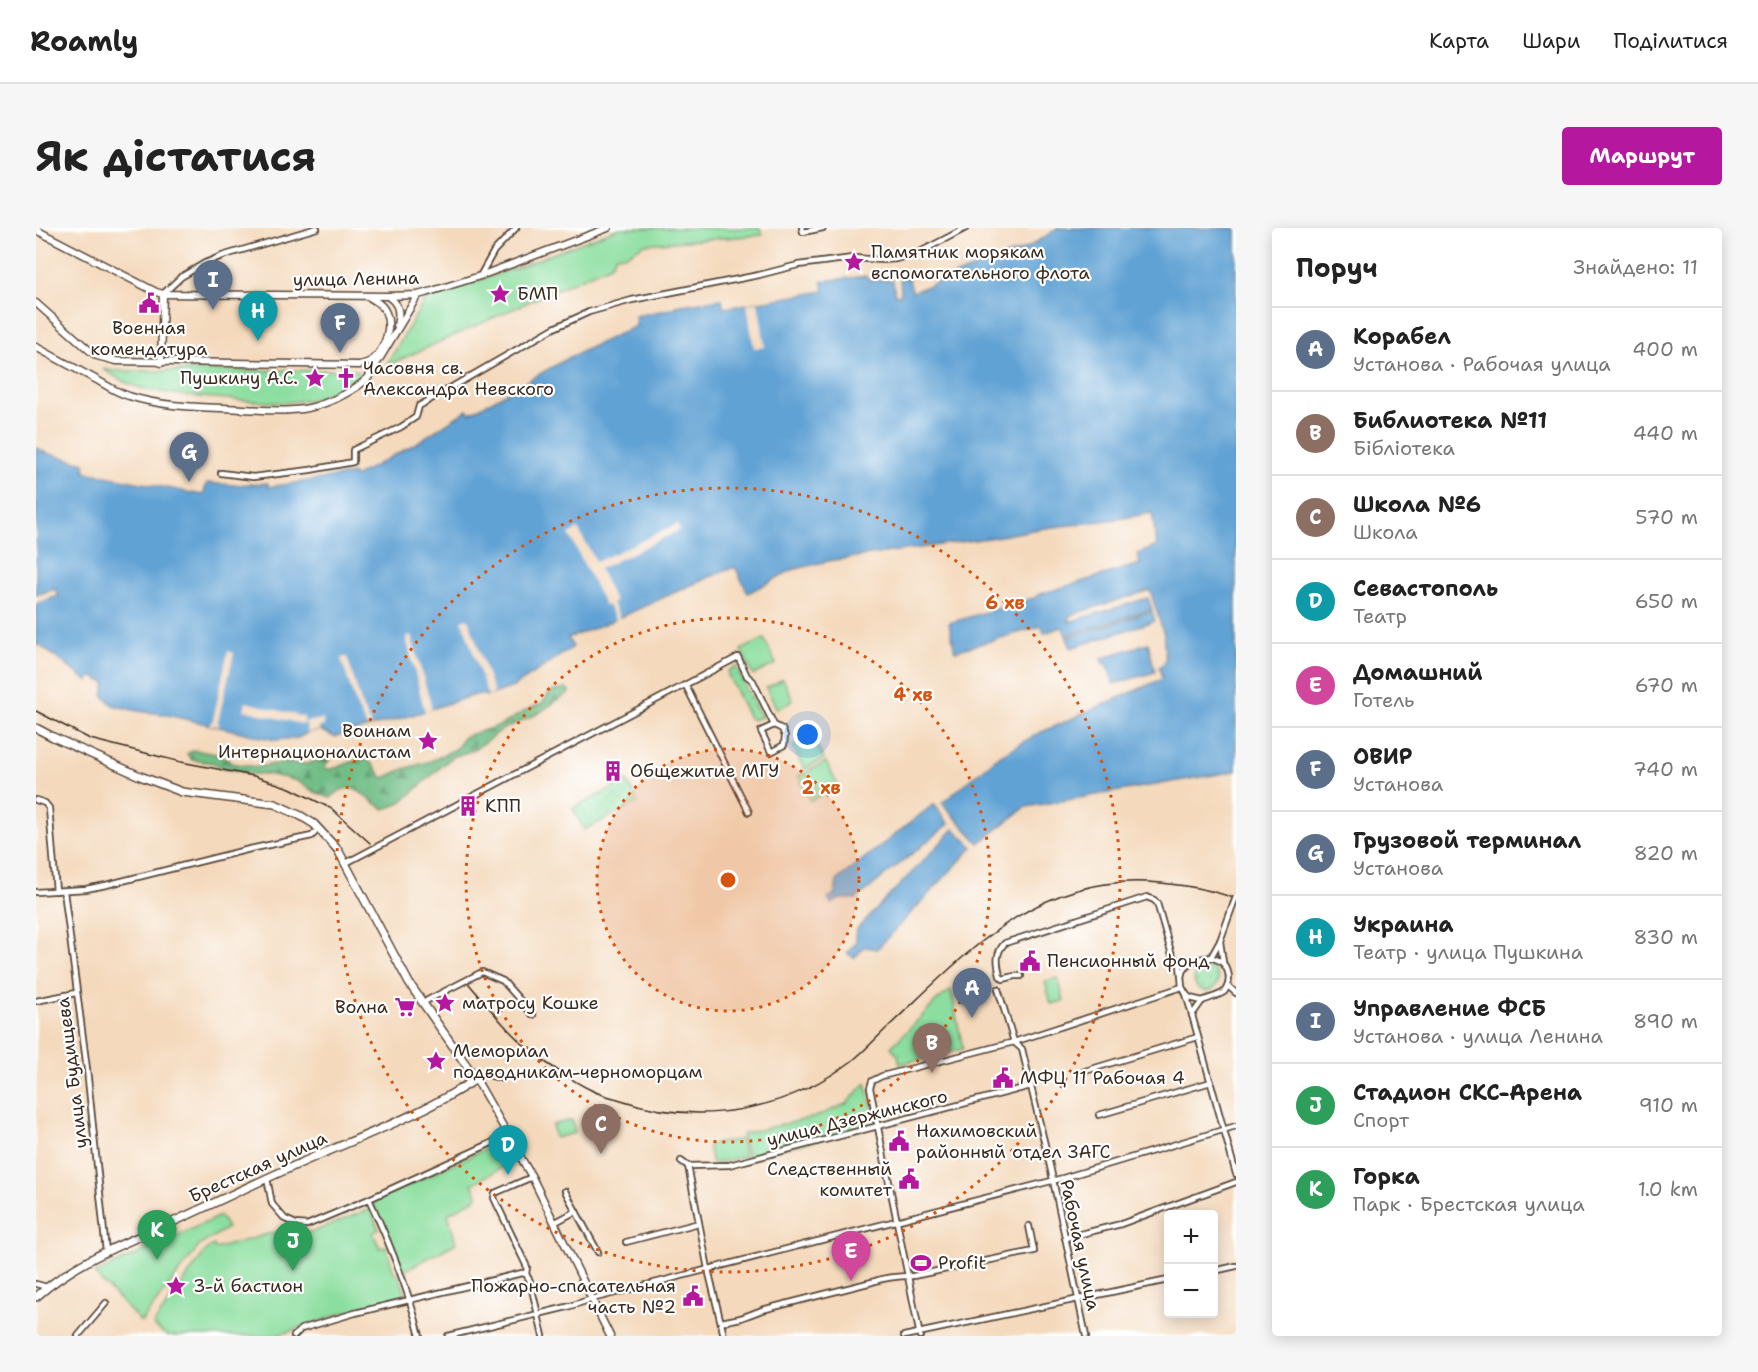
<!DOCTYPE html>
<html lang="uk">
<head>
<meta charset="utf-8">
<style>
  body { margin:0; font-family:"Shantell Sans",sans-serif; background:#f6f6f6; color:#222 }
  .controls { position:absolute; right:18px; bottom:18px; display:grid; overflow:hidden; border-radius:6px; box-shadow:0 3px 15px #0003 }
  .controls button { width:54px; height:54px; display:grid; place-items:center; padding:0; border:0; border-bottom:2px solid #e0e0e0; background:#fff; color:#222; font:30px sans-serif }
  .you { position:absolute; left:772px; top:507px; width:21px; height:21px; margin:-15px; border:4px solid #fff; border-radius:50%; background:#1a73e8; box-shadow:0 0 0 9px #1a73e833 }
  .badge { display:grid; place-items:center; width:39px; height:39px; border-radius:50%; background:#b5179e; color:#fff; font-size:20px; font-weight:700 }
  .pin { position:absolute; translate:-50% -50px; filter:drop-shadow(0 2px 3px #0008) }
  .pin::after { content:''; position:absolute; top:32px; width:21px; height:18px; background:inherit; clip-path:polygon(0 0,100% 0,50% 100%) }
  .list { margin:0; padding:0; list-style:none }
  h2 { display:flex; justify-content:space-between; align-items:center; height:78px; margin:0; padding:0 24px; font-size:26px }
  h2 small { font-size:20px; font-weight:400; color:#767676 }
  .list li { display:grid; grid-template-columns:39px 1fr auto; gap:18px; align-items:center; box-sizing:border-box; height:84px; padding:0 24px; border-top:2px solid #e0e0e0 }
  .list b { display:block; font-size:22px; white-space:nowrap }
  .list p { margin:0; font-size:20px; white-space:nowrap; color:#767676 }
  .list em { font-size:20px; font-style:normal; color:#767676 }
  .map { position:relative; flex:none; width:1200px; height:1108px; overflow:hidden; border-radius:6px }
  header { display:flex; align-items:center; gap:36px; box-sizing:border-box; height:84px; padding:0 30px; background:#fff; border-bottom:2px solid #e0e0e0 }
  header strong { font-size:28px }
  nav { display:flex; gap:33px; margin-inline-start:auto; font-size:21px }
  .intro { display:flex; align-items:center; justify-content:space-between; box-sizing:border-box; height:144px; padding:0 36px }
  h1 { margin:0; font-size:42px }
  .button { padding:15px 27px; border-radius:6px; background:#b5179e; color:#fff; font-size:21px; font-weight:700 }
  main { display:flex; gap:36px; padding:0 36px }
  aside { flex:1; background:#fff; border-radius:6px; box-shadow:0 3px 15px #0003 }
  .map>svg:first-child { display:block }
  .grass { fill:url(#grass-dots); stroke:#63845e; stroke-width:1.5 }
  .forest { fill:url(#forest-firs); stroke:#567452; stroke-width:1.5 }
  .green { fill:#8bde9f; stroke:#63845e; stroke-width:1.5 }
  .water { fill:#61a2d4; stroke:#4e6679; stroke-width:1.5 }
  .pier { fill:#f4d9bc }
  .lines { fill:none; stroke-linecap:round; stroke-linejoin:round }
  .street-casing { stroke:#574436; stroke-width:8 }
  .secondary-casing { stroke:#574436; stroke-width:9 }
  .primary-casing { stroke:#574436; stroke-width:10 }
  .street { stroke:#fff; stroke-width:4.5 }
  .secondary { stroke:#fff; stroke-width:6 }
  .primary { stroke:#fff; stroke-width:7 }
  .rail { stroke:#3b2a1e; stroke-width:1.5 }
  .street-bridge-casing { stroke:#574436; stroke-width:8; stroke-linecap:butt }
  .street-bridge { stroke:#fff; stroke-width:4.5 }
  .ring { fill:none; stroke:#d7540e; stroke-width:3; stroke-dasharray:3 6 }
  .labels { text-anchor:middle; stroke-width:4.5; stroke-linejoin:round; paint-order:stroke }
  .poi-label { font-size:18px; fill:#3b2a1e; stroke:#fff; text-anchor:start }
  .street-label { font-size:18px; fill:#3b2a1e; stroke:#fff }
  .centre { fill:#d7540e; stroke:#fff; stroke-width:3 }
  .ring-label { font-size:18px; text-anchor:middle; font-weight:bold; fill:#d7540e; stroke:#fff; stroke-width:4.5; stroke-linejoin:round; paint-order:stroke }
</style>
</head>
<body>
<header>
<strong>Roamly</strong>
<nav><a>Карта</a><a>Шари</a><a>Поділитися</a></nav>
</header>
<div class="intro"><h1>Як дістатися</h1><a class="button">Маршрут</a></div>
<main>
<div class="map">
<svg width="1200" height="1108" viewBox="0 0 1200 1108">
  <defs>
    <pattern id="grass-dots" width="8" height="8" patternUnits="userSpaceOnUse" patternTransform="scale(1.5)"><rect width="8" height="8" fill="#8bde9f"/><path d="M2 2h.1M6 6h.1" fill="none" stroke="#79bf88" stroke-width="1.8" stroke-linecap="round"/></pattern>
    <pattern id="forest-firs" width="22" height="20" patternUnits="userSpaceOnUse" patternTransform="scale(1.5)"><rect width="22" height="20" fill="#70bd86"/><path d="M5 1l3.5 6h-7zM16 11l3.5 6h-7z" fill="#5d9a6d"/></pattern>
  </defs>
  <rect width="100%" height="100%" fill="#fff"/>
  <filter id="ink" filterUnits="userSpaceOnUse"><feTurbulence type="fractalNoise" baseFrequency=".0167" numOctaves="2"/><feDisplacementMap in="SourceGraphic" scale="12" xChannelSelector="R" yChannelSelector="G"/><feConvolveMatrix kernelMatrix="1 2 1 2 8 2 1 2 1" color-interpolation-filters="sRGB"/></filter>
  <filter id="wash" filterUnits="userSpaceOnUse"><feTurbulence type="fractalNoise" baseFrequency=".008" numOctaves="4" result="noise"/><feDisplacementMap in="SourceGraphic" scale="24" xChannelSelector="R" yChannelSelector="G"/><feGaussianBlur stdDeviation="1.35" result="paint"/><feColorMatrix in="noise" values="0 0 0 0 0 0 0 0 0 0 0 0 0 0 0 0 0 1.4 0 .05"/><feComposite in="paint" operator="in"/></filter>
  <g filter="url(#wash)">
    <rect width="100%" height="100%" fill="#f4d9bc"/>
    <g class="grass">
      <polygon points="700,438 714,469 715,468 719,476 718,477 726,489 716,492 713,490 692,447 692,443"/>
      <polygon points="591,553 602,575 548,602 537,580"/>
      <circle cx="1170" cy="751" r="12"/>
    </g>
    <path class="forest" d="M530,460L534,464L501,486L467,501L438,522L416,529L373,568L360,577L349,581C328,571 317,547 295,570L279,564L261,553L250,550L231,546H217L184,539L178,535L156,532L151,526L158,522L180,526L191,531L195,535L221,539L245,535L272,536L285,531L294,532L289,537V541C304,544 321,524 335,535C341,539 342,546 348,550L368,541L395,533L420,521L427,510L430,508L465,497L494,480L506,476L514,464Z"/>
    <g class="green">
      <polygon points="583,0 724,0 727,7 609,16 590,27 580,27 575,37 350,138 390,70 480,40"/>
      <polygon points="67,141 80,143 318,142 322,143 324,150 322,152 279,171 248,175 232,174 151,168 108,161 90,155"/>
      <polygon points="728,411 740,436 717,447 705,422"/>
      <polygon points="747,451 757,473 741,481 730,460"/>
      <polygon points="776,508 788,531 768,541 757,518"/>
      <polygon points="790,534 802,558 774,573 762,548"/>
      <polygon points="1022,750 1028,773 1015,776 1009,753"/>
      <polygon points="915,762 927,821 864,836 862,827 855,819 903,771"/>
      <polygon points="830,855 841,898 711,929 706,906 779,889 810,876"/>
      <polygon points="536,892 539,905 519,910 516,897"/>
      <polygon points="705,911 708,929 676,936 672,917"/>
      <polygon points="461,915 471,937 436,956 442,969 412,986 420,1015 368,1043 337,974"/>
      <polygon points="331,982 335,983 343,1001 337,1005 344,1020 350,1018 358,1045 362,1045 370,1066 300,1087 300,1088 239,1108 131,1108 117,1097 171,1021 178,1017 179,1021 239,1004 240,1009 250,1007 252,1010 279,1003"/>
      <polygon points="184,988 191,1000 164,1017 105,1094 58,1046"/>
    </g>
    <g class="water">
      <path d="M1022,0H1200V543L990,579L943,615L906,575L963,528L1001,506L1126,451L1123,439L1129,434C1131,425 1126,416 1128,407L1114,362L1035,387L1033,394L1112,370L1116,381L1030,408L1027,399L1008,405L1006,398L919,423L913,395L1001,369V367L1104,336L1102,326L1121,318L1116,285L1082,291L1002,301L959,309L792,333L756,342L712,365L699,339C642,360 590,390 532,410L537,419L477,459L452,468L443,466L426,471L370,489L298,509L284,502L271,505L262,510L239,512L127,486L101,483L77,477L67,467L70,455L55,448L53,454L2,416L0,418V376L22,368L20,361L0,367V219L10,225L49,235V244L167,267L171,255L199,257L232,255V259L317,246L318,249L379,216L431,182L434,185L534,129L600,98L599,88L639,80V78L686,71L688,80L788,63L786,53L830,48L834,52H857L859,67L865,66L864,50H873L876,64L993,19Z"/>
      <polygon points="1116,383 1119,393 1035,420 1031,410"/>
      <polygon points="1112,415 1119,444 1077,456 1071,435 1067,436 1066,430"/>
      <polygon points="898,576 913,596 820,671 804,671 795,676 792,671 799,665 801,652"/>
      <polygon points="918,601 937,619 841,721 829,719 818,730 811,725 821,714 819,708 821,701"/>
    </g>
    <g class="pier">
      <polygon points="722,74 729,119 718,120 711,76"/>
      <polygon points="641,296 644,302 563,341 579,374 576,375 584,391 580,392 572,377 569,378 533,306 542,301 560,334"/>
      <polygon points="432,390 458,466 452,468 426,392"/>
      <polygon points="375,407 396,481 389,484 370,409"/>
      <polygon points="192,423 198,425 182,493 183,498 173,497 177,492"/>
      <polygon points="311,429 326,478 335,498 331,499 321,479 305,430"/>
      <polygon points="210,474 268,489 268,494 287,491 288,498 283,499 284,502 271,505 270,495 266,496 208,482"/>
    </g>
  </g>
  <g filter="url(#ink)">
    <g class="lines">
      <g class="street-casing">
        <g id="street">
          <polyline points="766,0 767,4 787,0"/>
          <polyline points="444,48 458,23 480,0"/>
          <polyline points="127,66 145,49 169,35 186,28 281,0"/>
          <polyline points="185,245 217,249 274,242 317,234 317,222 365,199 380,189 383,178 518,100 553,84 596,72 723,47 762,37 817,30 847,32 860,31 884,24 930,0"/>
          <polyline points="650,458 713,584"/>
          <polyline points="0,572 9,575 13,580 20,663"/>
          <polyline points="310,635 702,429 711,448 717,453 738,497 746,501 749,508 748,517 735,524 725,503 738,497"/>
          <polyline points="28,663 51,841 70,1024"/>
          <polyline points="0,664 50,661 70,657 214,621 276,608 282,601"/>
          <polyline points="1184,713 1187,734"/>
          <polyline points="1175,729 1184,713 1197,677"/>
          <polyline points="1144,736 1146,759 1150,766 1156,787 1200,946"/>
          <path d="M1146,746C1150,737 1156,734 1164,731C1189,724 1200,749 1188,764C1182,768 1173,770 1166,773"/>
          <path d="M985,748H979L967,751L964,748C961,735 959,725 969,715L1111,669L1118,672L1121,675L1136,727L1144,736"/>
          <polyline points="1192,758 1200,765"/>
          <polyline points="962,761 978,814 986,821 1014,938 1050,1108"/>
          <polyline points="1150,766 1154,770 1166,773"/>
          <polyline points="0,773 40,765"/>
          <polyline points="386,775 446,744 467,753 497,787"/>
          <polyline points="1156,787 1166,773"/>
          <polyline points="1049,843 1162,809"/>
          <polyline points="440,851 448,846 467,851"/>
          <polyline points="1063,887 1175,854"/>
          <polyline points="645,933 652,938 672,1041 688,1108"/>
          <polyline points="652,938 693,937 995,858"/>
          <polyline points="496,949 459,965 458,970 491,1039 490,1046 494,1053 507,1108"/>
          <polyline points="231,950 236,976 249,991 260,996 271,997 333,971 473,907"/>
          <polyline points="529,963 562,1024"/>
          <path d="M333,971C354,1016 372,1060 384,1108"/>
          <polyline points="518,995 540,983"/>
          <polyline points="1029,1010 1085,996 1200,954"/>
          <polyline points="590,1014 663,995"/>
          <polyline points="1178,1043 1200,1038"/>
          <polyline points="0,1056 11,1059"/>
          <path d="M685,1094L705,1090L726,1082L836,1054C849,1049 863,1048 877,1048L998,1023L993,998"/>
          <polyline points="42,1108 70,1075"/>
          <polyline points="258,1108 265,1101 319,1085 486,1045 490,1046"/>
          <polyline points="412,1108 531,1079 556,1071 1027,950 1200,898"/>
          <polyline points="868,1108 1132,1052"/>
          <polyline points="884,1108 834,860 836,853 846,848 978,814 1146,759"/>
        </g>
      </g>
      <g class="secondary-casing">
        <g id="secondary">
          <polyline points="0,2 120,64 127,66 351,68 382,67 393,64 444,48 572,0"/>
          <path d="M353,69C363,76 364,85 361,97"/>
          <path d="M0,75L53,122L61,128L80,133L323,137C344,135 358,104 350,85C347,77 340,73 333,69"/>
          <path d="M0,119C20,130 40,141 61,152C71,158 82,165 93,168C130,180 170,179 207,181C231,182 257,185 280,178C298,173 319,162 332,150L382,67"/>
          <polyline points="125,135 127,66"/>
          <polyline points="440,851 496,949 574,1108"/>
        </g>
      </g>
      <g class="primary-casing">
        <path id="primary" d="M0,500L17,509L104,548L146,564L239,576L265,588L278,596L302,622L373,755L440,851C389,885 332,906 276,930C230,950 185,972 139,993C91,1014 40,1033 0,1069"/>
      </g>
      <use href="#street" class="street"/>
      <use href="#secondary" class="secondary"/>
      <use href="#primary" class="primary"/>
      <g class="rail">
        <polyline points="0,483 54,511 145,534 218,548 254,560 296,581 334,615"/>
        <path d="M433,756C457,784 481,816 512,836C526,845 540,855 555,862C564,867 575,869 585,872C664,899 749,883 816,833C830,822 842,808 855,796C931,725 999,648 1112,654C1142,656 1172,660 1200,671"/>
      </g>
      <g class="street-bridge-casing">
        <polyline id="street-bridge" points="1197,677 1200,669"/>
      </g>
      <use href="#street-bridge" class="street-bridge"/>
    </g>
  </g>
  <circle cx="692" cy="652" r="131" fill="#d7540e" fill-opacity=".12"/>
  <g class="ring">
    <circle cx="692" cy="652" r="131"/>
    <circle cx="692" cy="652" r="262"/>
    <circle cx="692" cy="652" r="392"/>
  </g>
  <defs>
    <g id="sight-bare" transform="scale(1.62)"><path d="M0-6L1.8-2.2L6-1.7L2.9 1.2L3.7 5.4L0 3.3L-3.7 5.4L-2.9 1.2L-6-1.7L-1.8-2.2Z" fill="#b5179e" stroke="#fff" stroke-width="2.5" paint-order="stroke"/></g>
    <g id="civic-bare" transform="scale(1.62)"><path d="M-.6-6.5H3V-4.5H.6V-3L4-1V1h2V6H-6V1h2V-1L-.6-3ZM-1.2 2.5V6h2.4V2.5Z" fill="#b5179e" stroke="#fff" stroke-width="2.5" paint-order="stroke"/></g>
    <g id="church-bare" transform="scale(1.62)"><path d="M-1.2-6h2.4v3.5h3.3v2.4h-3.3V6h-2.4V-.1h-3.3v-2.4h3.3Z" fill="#b5179e" stroke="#fff" stroke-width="2.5" paint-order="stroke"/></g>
    <g id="building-bare" transform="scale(1.62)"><path d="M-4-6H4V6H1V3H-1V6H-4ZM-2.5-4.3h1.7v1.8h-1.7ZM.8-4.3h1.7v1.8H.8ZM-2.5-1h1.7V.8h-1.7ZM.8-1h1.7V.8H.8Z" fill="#b5179e" stroke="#fff" stroke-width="2.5" paint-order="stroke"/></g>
    <g id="supermarket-bare" transform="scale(1.62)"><path d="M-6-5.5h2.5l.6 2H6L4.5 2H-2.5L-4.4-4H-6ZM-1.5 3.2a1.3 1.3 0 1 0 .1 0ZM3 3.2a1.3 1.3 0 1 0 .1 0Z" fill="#b5179e" stroke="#fff" stroke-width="2.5" paint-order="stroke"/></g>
    <g id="stadium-bare" transform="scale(1.62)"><path d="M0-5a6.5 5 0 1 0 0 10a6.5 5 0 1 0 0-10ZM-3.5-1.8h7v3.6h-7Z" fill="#b5179e" stroke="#fff" stroke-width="2.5" paint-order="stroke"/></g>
  </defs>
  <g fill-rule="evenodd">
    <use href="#sight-bare" x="818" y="34"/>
    <use href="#sight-bare" x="464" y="66"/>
    <use href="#civic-bare" x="113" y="75"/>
    <use href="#sight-bare" x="279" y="150"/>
    <use href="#church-bare" x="310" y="150"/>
    <use href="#sight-bare" x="392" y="513"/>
    <use href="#building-bare" x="577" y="543"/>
    <use href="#building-bare" x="432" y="578"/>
    <use href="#civic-bare" x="994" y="733"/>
    <use href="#sight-bare" x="409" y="775"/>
    <use href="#supermarket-bare" x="369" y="779"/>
    <use href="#sight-bare" x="400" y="833"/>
    <use href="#civic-bare" x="967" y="850"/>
    <use href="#civic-bare" x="863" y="913"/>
    <use href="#civic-bare" x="873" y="951"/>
    <use href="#stadium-bare" x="885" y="1035"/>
    <use href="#sight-bare" x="140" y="1058"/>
    <use href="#civic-bare" x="657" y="1068"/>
  </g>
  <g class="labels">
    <g class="poi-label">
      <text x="835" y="30">Памятник морякам<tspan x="835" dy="21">вспомогательного флота</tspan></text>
      <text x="481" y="72">БМП</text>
      <text x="113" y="106" text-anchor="middle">Военная<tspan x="113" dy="21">комендатура</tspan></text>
      <text x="327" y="146">Часовня св.<tspan x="327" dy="21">Александра Невского</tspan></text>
      <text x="262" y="156" text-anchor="end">Пушкину А.С.</text>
      <text x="375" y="509" text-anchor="end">Воинам<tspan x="375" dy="21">Интернационалистам</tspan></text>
      <text x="594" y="549">Общежитие МГУ</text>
      <text x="449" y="584">КПП</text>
      <text x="1011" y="739">Пенсионный фонд</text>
      <text x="426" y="781">матросу Кошке</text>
      <text x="352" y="785" text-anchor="end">Волна</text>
      <text x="417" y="829">Мемориал<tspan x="417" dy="21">подводникам-черноморцам</tspan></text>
      <text x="984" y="856">МФЦ 11 Рабочая 4</text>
      <text x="880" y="909">Нахимовский<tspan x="880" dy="21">районный отдел ЗАГС</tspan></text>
      <text x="856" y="947" text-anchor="end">Следственный<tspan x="856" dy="21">комитет</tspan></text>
      <text x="902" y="1041">Profit</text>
      <text x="157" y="1064">3-й бастион</text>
      <text x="640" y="1064" text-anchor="end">Пожарно-спасательная<tspan x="640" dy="21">часть №2</tspan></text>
    </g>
    <g class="street-label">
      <text transform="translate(320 51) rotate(-1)" y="6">улица Ленина</text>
      <text transform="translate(36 845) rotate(-97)" y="6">улица Будищева</text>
      <text transform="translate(821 890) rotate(-14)" y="6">улица Дзержинского</text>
      <text transform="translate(222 939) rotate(-24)" y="6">Брестская улица</text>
      <text transform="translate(1044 1017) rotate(78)" y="6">Рабочая улица</text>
    </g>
  </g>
  <circle cx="692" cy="652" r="9" class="centre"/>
  <g class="ring-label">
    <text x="969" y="381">6 хв</text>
    <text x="877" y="473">4 хв</text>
    <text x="785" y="566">2 хв</text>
  </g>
</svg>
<div class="controls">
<button>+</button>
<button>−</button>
</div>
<div class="you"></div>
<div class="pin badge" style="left:936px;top:790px;background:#5c6f8a">A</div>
<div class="pin badge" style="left:896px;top:845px;background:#8d6e63">B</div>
<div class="pin badge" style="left:565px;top:926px;background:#8d6e63">C</div>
<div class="pin badge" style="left:472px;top:947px;background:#0f9aa8">D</div>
<div class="pin badge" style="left:815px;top:1053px;background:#d1479c">E</div>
<div class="pin badge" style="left:304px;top:125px;background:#5c6f8a">F</div>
<div class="pin badge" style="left:153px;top:254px;background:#5c6f8a">G</div>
<div class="pin badge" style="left:222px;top:113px;background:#0f9aa8">H</div>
<div class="pin badge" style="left:177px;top:82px;background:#5c6f8a">I</div>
<div class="pin badge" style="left:257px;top:1043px;background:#2e9e5b">J</div>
<div class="pin badge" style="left:121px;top:1032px;background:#2e9e5b">K</div>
</div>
<aside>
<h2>Поруч<small>Знайдено: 11</small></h2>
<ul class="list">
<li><span class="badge" style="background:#5c6f8a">A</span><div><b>Корабел</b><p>Установа · Рабочая улица</p></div><em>400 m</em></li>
<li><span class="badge" style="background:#8d6e63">B</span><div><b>Библиотека №11</b><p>Бібліотека</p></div><em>440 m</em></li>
<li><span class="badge" style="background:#8d6e63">C</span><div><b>Школа №6</b><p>Школа</p></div><em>570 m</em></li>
<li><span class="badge" style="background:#0f9aa8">D</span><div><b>Севастополь</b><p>Театр</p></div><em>650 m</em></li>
<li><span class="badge" style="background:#d1479c">E</span><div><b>Домашний</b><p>Готель</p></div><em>670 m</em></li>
<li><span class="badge" style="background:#5c6f8a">F</span><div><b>ОВИР</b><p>Установа</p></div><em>740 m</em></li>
<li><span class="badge" style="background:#5c6f8a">G</span><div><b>Грузовой терминал</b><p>Установа</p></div><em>820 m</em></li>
<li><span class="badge" style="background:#0f9aa8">H</span><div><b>Украина</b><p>Театр · улица Пушкина</p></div><em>830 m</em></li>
<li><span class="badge" style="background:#5c6f8a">I</span><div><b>Управление ФСБ</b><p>Установа · улица Ленина</p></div><em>890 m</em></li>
<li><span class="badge" style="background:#2e9e5b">J</span><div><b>Стадион СКС-Арена</b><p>Спорт</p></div><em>910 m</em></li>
<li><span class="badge" style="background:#2e9e5b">K</span><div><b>Горка</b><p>Парк · Брестская улица</p></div><em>1.0 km</em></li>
</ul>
</aside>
</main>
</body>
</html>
